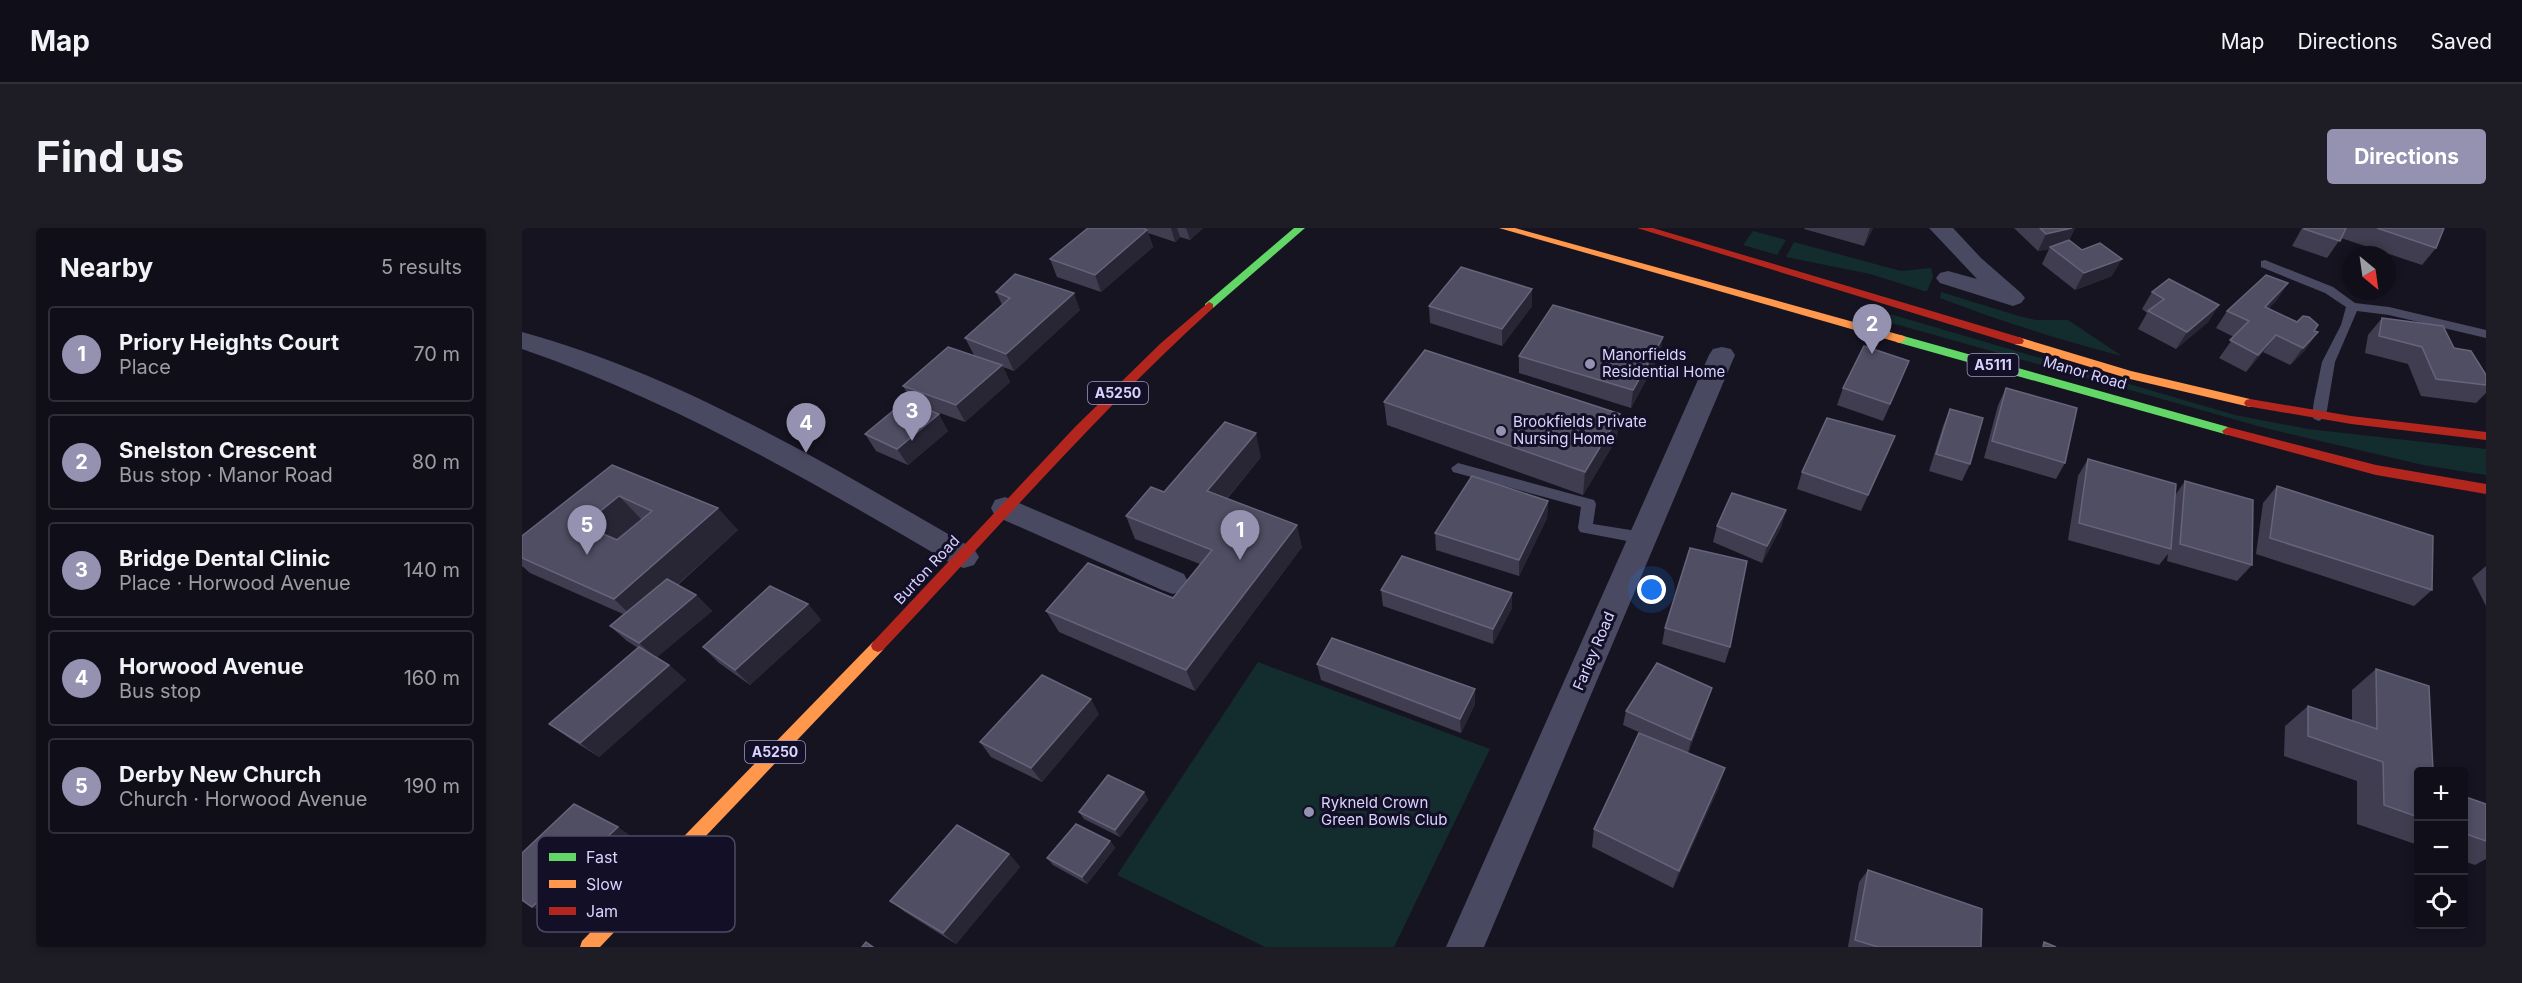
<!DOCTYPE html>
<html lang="en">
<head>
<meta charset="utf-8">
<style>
  body { margin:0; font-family:Inter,sans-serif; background:#1e1d26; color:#f1f3f6 }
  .controls { position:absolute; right:18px; bottom:18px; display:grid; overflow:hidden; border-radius:6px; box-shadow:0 3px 9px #0003 }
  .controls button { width:54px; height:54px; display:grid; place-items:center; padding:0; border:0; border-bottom:2px solid #302f38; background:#100f19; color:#f1f3f6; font:30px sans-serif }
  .compass { position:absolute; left:1820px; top:18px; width:54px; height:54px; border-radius:50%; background:#100f19; box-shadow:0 3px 9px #0003; rotate:151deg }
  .you { position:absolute; left:1130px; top:362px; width:21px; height:21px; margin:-15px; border:4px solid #fff; border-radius:50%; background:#1a73e8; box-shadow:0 0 0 9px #1a73e833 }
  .badge { display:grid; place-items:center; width:39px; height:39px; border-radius:50%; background:#9591b1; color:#fff; font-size:20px; font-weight:700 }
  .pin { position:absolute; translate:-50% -50px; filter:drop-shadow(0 2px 3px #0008) }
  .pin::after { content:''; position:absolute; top:32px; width:21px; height:18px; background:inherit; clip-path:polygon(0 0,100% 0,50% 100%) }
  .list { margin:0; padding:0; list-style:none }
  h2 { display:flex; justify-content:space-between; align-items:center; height:78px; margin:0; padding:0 24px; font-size:26px }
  h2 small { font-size:20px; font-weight:400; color:#9c9ca2 }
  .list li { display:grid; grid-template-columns:39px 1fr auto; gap:18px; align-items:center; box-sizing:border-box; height:96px; margin:0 12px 12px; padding:0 12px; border:2px solid #302f38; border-radius:6px }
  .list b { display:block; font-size:22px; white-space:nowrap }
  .list p { margin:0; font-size:20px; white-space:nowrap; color:#9c9ca2 }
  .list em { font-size:20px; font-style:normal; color:#9c9ca2 }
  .icon { flex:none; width:33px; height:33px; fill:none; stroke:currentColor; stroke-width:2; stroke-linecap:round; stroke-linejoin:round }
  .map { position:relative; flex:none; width:1964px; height:719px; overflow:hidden; border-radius:6px }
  header { display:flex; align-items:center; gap:36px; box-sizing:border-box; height:84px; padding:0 30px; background:#100f19; border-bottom:2px solid #302f38 }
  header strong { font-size:28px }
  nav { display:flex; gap:33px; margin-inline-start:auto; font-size:21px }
  .intro { display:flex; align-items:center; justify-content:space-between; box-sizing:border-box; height:144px; padding:0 36px }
  h1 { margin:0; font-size:42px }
  .button { padding:15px 27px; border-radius:6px; background:#9591b1; color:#fff; font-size:21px; font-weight:700 }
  main { display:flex; gap:36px; padding:0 36px }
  aside { flex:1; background:#100f19; border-radius:6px; box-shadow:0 3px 9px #0003 }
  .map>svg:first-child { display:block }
  .green { fill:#132c2d }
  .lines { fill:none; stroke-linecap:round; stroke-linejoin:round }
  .lane { fill:#4a4962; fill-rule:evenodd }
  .street { fill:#4a4962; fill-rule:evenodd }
  .fast { fill:#63d668; fill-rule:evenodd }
  .slow { fill:#ff974d; fill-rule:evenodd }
  .jam { fill:#b3261e; fill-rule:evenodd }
  .wall { fill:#403d50; fill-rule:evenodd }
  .shaded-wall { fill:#282635 }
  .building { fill:#504e63; stroke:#66637b; stroke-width:1.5; fill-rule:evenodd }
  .poi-dot { fill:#9591b1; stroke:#130f26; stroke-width:2 }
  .labels { text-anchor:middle; stroke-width:6; stroke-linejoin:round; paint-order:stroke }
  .shield { fill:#130f26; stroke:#9e99be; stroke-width:1.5 }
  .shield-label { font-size:14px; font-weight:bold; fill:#d9d4ff }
  .poi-label { font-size:15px; fill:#d9d4ff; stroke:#130f26; text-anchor:start }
  .street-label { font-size:15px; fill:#d9d4ff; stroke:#130f26 }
  .key { fill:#130f26; stroke:#4e4a67; stroke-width:1.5 }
  .key-label { font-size:16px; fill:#d9d4ff }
</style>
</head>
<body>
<header>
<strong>Map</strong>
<nav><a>Map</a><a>Directions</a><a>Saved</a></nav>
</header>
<div class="intro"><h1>Find us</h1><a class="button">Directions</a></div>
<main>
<aside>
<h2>Nearby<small>5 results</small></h2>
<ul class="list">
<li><span class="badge">1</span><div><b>Priory Heights Court</b><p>Place</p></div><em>70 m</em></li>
<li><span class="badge">2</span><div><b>Snelston Crescent</b><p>Bus stop · Manor Road</p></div><em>80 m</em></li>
<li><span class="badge">3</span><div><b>Bridge Dental Clinic</b><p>Place · Horwood Avenue</p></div><em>140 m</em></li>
<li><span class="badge">4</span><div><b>Horwood Avenue</b><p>Bus stop</p></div><em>160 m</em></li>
<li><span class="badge">5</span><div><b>Derby New Church</b><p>Church · Horwood Avenue</p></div><em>190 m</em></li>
</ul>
</aside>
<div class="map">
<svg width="1964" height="719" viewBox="0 0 1964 719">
  <rect width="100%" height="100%" fill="#161421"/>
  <g class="green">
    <polygon points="1231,3 1264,12 1255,27 1221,17"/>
    <polygon points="1272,14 1379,43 1409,40 1411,49 1405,63 1402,63 1348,46 1264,29"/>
    <path d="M1419,64L1500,89L1514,92H1546L1600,128C1538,112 1478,93 1418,70Z"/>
    <polygon points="1368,86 1713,187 1786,201 1964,221 1964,247 1901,237 1743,200 1366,94"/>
    <polygon points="736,434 968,521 872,719 743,719 595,647"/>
  </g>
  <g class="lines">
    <g class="lane">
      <polygon points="1743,32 1811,59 1833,75 1867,79 1964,102 1964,110 1867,87 1835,83 1813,134 1804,188 1797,193 1792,191 1790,188 1792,173 1800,134 1819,97 1824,79 1803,65 1739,39 1739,33"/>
      <polygon points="936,235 1072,272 1074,276 1071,296 1121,304 1128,310 1121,316 1058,304 1056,300 1059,279 931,244 929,240"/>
    </g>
    <g class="street">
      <polygon points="1407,0 1431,0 1459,30 1499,65 1503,70 1499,75 1491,78 1418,55 1414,50 1418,45 1426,43 1455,51"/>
      <path d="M0,104C161,148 308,238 452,321L457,329L452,337L442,340L432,337C292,255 154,174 0,121Z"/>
      <polygon points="1200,119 1209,121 1213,127 962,719 924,719 1187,127 1191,121"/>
      <polygon points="483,269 662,346 666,354 662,362 651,366 640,362 473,288 469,280 473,272"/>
    </g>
    <g class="fast">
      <polygon points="772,0 783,0 691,80 683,80 683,76"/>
      <polygon points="1378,107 1706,199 1712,203 1706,207 1374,114 1374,108"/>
    </g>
    <g class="slow">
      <polygon points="977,0 993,0 1382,108 1384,111 1378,115"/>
      <polygon points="1496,109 1609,143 1728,171 1734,175 1728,179 1608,151 1492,116 1492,110"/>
      <polygon points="356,412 361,414 363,418 361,422 78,719 58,719 60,713 351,414"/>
    </g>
    <g class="jam">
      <polygon points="1115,0 1131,0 1500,110 1502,113 1500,116 1492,116"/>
      <path d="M687,74L691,76V80C573,187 470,307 361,422L356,424L351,422L349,418L351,414L554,198L639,115Z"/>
      <polygon points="1728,171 1829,188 1964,204 1964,212 1829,196 1724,178 1722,175 1724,172"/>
      <polygon points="1706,199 1854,237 1964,256 1964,266 1854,247 1702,206 1700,203"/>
    </g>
  </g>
  <g class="wall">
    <polygon points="566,0 681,0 668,12 658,9 653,14 626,5 631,19 579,64 535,49 528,31"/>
    <polygon points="1283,0 1351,0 1342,18 1282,1"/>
    <polygon points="1492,0 1553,0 1547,12 1590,48 1553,62 1520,36 1527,21 1516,23"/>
    <polygon points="1780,0 1922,0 1914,20 1900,37 1819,10 1805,30 1770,18"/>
    <polygon points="1766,55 1754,73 1746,80 1796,104 1783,122 1768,137 1741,124 1724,144 1697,130 1712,109 1694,100 1705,83"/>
    <polygon points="474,64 558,82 492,143 481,139 488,154 443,194 401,179 426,203 386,237 354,223 343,206 390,174 381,158 452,127 443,110 480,77"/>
    <polygon points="1630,64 1697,77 1686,94 1654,121 1616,101 1625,85 1620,81"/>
    <polygon points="907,78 1010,78 980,118 908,95"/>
    <polygon points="1860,90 1932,120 1964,147 1964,165 1954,175 1899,168 1886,136 1843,125 1846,107"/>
    <polygon points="1138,126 1109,180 997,145 997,128"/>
    <polygon points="1380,150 1361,193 1315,177 1321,160"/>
    <polygon points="1484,160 1543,235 1534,251 1462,230 1476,177"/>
    <polygon points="862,174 1095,210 1061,267 865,197"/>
    <polygon points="1428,181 1448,236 1440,253 1407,243 1421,198"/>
    <polygon points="1373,208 1366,225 1339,283 1275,261 1280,244"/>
    <polygon points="739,229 705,271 780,319 673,463 537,404 524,383 651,370 678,336 613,311 604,288 642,264"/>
    <polygon points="1566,231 1654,266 1663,253 1730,337 1715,353 1645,333 1646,326 1637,337 1546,312 1556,248"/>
    <path d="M90,237L216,302L156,357L174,367L190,383L135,429L147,437L164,452L77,529L47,510L27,496L116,420L105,413L88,398L101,386L8,345L0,338V308ZM119,291L120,292L95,312H94Z"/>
    <polygon points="1755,258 1910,362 1892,378 1734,326 1741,275"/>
    <polygon points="1026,273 1025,290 997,348 914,322 913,305"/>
    <polygon points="1264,282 1259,299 1240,335 1191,314 1195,298"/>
    <polygon points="1964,338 1964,378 1950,350"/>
    <polygon points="859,362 990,365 990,380 971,416 861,378"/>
    <polygon points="286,376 299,392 228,457 197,435 181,419"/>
    <polygon points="1143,400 1208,419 1203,435 1140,416"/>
    <polygon points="795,436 953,461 953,476 939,505 799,452"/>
    <polygon points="1854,441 1896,543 1896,617 1835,596 1835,553 1762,528 1763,498 1786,478 1830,492 1830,462"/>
    <polygon points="1185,475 1166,525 1197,559 1151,660 1070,619 1072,601 1130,510 1101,497 1104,483"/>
    <polygon points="577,486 520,554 469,529 458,514"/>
    <polygon points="622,564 626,572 598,609 562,591 557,584"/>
    <polygon points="1941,568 1964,576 1964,631 1953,637 1941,633"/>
    <polygon points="588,613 593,620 565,656 531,637 525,630"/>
    <polygon points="487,626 498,639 434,716 383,684 368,673"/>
    <polygon points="1346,642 1459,719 1326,719 1337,654"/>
  </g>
  <g class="shaded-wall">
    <polygon points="649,0 655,0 658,9 653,14"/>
    <polygon points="664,0 681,0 668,12"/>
    <polygon points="1348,0 1351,0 1342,18"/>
    <polygon points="1550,0 1553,0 1545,16 1528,19 1527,21 1516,23 1524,6"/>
    <polygon points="625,2 631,19 579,64 573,47"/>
    <polygon points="1600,31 1590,48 1553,62 1562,45"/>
    <polygon points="1766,55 1754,73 1732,96 1743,79"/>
    <polygon points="1010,61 1010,78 980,118 980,101"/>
    <polygon points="552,65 558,82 492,143 484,126"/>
    <polygon points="1697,77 1686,94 1654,121 1665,104"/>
    <polygon points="1796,104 1783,122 1768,137 1781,120"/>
    <polygon points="1754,107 1741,124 1724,144 1736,127"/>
    <polygon points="1141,109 1138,126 1109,180 1111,162"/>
    <polygon points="480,137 488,154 443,194 434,177"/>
    <polygon points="417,186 426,203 386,237 375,221"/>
    <polygon points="1098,186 1095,210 1061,267 1063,244"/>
    <polygon points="734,205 739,229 692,286 685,263"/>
    <polygon points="1373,208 1366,225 1339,283 1346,267"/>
    <polygon points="97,268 119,291 84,319 61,297"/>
    <polygon points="1026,273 1025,290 997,348 997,332"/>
    <polygon points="196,280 216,302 115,393 92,371"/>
    <polygon points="1264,282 1259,299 1240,335 1245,318"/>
    <polygon points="775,297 780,319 673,463 664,442"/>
    <polygon points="990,365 990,380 971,416 971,401"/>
    <polygon points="174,367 190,383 134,430 117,415"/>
    <polygon points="286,376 299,392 228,457 213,442"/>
    <polygon points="147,437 164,452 77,529 58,515"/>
    <polygon points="1190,460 1185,475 1166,526 1169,512"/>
    <polygon points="953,461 953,476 939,505 938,491"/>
    <polygon points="569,471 577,486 520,554 509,540"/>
    <polygon points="1203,540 1197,559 1151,660 1157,643"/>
    <polygon points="622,564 626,572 598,609 593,602"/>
    <polygon points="96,599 115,612 33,691 10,679"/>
    <polygon points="588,613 593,620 565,656 560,649"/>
    <polygon points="487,626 498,639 434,716 421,705"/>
  </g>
  <g class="building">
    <polygon points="566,0 621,0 625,2 573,47 528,31"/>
    <polygon points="1518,0 1550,0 1524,6"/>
    <polygon points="1783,0 1824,0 1818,13 1782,1"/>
    <polygon points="1855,0 1922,0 1914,20"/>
    <polygon points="1547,12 1560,22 1578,15 1600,31 1562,45 1528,19"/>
    <polygon points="939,39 1010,61 980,101 907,78"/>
    <polygon points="493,46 552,65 484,126 443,110 488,70 474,64"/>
    <polygon points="1744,47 1766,55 1743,79 1775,94 1781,88 1787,89 1796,97 1792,103 1796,104 1781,120 1754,107 1736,127 1708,112 1727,93 1705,83"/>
    <polygon points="1647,51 1697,77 1665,104 1626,83 1642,71 1630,64"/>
    <polygon points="1031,77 1141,109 1111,162 997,128"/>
    <polygon points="1860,90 1921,98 1932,120 1949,123 1964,147 1964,157 1914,151 1900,119 1857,108"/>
    <polygon points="1342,118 1387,133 1368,176 1321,160"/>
    <polygon points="426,119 480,137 434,177 381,158"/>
    <polygon points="903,122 1098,186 1063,244 862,174"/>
    <polygon points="1484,160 1555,180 1543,235 1470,213"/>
    <polygon points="384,172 417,186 375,221 343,206"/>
    <polygon points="1428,181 1461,190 1448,236 1414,226"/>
    <polygon points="1305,190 1373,208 1346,267 1280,244"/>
    <polygon points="703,194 734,205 685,263 775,297 664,442 524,383 566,335 651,370 690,322 604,288 629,259 642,264"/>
    <polygon points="1566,231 1654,256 1649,321 1557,295"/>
    <path d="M90,237L196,280L92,371L0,330V308ZM97,268L130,283L95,312L61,297Z"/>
    <polygon points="950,248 1026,273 997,332 913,305"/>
    <polygon points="1663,253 1731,272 1730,337 1658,316"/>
    <polygon points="1755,258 1911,308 1910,362 1748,310"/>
    <polygon points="1210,265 1264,282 1245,318 1195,298"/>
    <polygon points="1168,320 1225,333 1208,419 1143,400"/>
    <polygon points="880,328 990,365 971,401 859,362"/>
    <polygon points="145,351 174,367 117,415 88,398"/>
    <polygon points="248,358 286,376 213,442 181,419"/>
    <polygon points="810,410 953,461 938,491 795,436"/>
    <polygon points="117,419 147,437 58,515 27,496"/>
    <polygon points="1135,435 1190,460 1169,512 1104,483"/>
    <polygon points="1854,441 1907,458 1911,543 1896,543 1896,589 1862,577 1861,534 1786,508 1786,478 1855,501"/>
    <polygon points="520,447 569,471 509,540 458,514"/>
    <polygon points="1117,505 1203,540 1157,643 1072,601"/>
    <polygon points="586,547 622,564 593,602 557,584"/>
    <polygon points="1941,568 1964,576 1964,613 1941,605"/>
    <polygon points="52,576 96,599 10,679 0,672 0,625"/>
    <polygon points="554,596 588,613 560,649 525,630"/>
    <polygon points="435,597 487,626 421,705 368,673"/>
    <polygon points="1346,642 1460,681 1459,719 1356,719 1333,712"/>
    <polygon points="344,714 351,719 340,719"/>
    <polygon points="1522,714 1534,719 1521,719"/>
  </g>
  <g class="poi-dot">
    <circle cx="1068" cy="136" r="6"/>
    <circle cx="979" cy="203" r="6"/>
    <circle cx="787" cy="584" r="6"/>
  </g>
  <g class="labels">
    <g class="shield">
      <rect x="1445.5" y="126" width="51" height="22" rx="4.5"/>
      <rect x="566" y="154" width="60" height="22" rx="4.5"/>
      <rect x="223" y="513" width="60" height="22" rx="4.5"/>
    </g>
    <g class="shield-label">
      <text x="1471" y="142">A5111</text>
      <text x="596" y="170">A5250</text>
      <text x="253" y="529">A5250</text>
    </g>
    <g class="poi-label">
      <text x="1080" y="132">Manorfields<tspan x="1080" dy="17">Residential Home</tspan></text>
      <text x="991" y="199">Brookfields Private<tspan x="991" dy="17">Nursing Home</tspan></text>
      <text x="799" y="580">Rykneld Crown<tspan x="799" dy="17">Green Bowls Club</tspan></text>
    </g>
    <g class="street-label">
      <text transform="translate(1563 145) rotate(16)" y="5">Manor Road</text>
      <text transform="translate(405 342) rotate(-47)" y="5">Burton Road</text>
      <text transform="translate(1072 423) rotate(-67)" y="5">Farley Road</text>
    </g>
  </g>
  <rect x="15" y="608" width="198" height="96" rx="9" class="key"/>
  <rect x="27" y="625" width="27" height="8" fill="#63d668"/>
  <rect x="27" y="652" width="27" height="8" fill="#ff974d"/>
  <rect x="27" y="679" width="27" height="8" fill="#b3261e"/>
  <g class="key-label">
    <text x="64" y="635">Fast</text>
    <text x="64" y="662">Slow</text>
    <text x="64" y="689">Jam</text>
  </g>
</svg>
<div class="controls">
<button>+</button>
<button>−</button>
<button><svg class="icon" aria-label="locate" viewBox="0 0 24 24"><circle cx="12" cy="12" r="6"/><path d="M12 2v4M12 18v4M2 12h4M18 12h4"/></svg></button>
</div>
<svg class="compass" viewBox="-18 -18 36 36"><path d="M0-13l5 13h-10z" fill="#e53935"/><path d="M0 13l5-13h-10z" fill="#9c9ca2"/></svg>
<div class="you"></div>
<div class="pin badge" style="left:718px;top:332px">1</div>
<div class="pin badge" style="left:1350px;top:126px">2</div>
<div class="pin badge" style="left:390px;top:213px">3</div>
<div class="pin badge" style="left:284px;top:225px">4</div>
<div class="pin badge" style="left:65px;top:327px">5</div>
</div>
</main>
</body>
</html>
